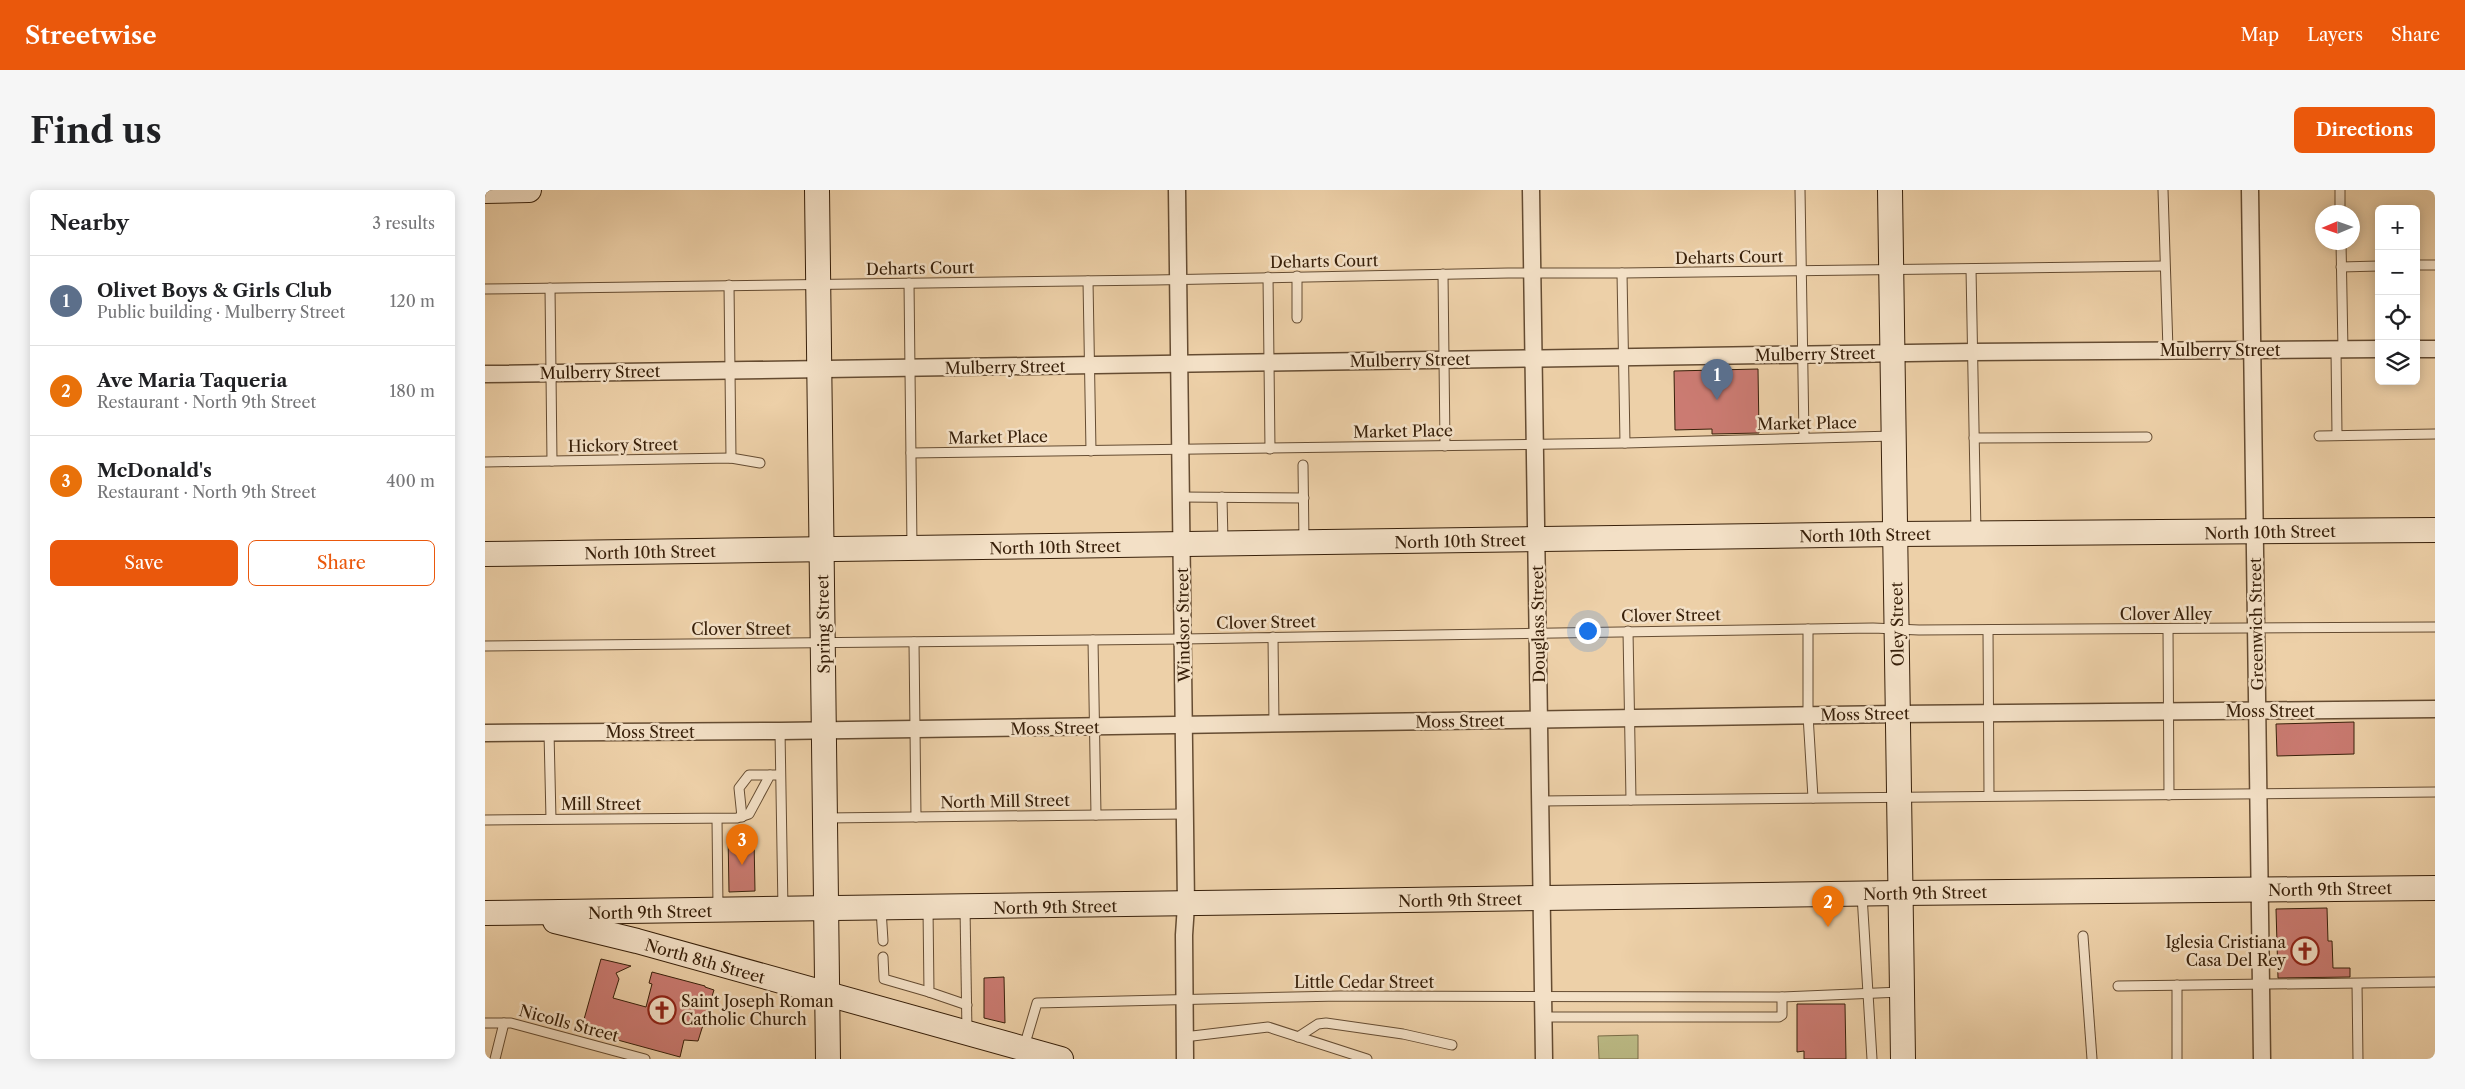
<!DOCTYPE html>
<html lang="en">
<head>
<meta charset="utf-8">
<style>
  body { margin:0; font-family:"Libre Caslon Text",serif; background:#f6f6f6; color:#202124 }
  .controls { position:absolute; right:15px; top:15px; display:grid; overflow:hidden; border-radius:8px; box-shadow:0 2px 12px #0003 }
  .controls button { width:45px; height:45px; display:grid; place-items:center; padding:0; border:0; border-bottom:1px solid #e0e0e0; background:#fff; color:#202124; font:25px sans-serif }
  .compass { position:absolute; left:1830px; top:15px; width:45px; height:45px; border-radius:50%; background:#fff; box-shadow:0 2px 12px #0003; rotate:268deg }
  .you { position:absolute; left:1102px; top:440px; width:18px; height:18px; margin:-12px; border:4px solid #fff; border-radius:50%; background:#1a73e8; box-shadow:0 0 0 8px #1a73e833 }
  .badge { display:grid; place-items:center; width:32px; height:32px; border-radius:50%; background:#ea580c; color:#fff; font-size:16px; font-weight:700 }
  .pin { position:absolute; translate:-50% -41px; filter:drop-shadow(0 1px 2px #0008) }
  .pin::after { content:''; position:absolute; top:26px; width:18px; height:15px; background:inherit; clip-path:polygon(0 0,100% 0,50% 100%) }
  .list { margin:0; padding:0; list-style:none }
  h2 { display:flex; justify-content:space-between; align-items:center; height:65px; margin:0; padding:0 20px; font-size:21px }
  h2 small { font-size:16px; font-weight:400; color:#757577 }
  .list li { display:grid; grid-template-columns:32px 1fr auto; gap:15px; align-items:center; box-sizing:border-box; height:90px; padding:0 20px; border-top:1px solid #e0e0e0 }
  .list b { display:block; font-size:19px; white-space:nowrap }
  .list p { margin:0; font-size:16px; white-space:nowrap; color:#757577 }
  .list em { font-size:16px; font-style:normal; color:#757577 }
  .actions { display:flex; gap:10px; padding:15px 20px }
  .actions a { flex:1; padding:11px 0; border:1px solid #ea580c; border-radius:8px; text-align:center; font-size:18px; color:#ea580c }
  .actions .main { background:#ea580c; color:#fff }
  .icon { flex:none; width:28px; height:28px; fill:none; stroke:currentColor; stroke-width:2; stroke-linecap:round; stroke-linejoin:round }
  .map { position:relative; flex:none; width:1950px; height:869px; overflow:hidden; border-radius:8px }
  header { display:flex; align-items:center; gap:30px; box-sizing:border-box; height:70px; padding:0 25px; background:#ea580c; color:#fff }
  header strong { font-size:24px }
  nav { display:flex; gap:28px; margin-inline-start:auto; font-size:18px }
  .intro { display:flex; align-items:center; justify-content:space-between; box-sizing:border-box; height:120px; padding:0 30px }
  h1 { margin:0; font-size:35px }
  .button { padding:12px 22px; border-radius:8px; background:#ea580c; color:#fff; font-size:18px; font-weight:700 }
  main { display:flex; gap:30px; padding:0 30px }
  aside { flex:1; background:#fff; border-radius:8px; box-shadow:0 2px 12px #0003 }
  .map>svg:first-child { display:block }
  .green { fill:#bbba85; stroke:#7a6d48 }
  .building { fill:#cb7b72; stroke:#38200a }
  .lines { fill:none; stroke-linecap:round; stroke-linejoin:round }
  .lane-casing { stroke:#654c32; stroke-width:11 }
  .street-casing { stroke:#654c32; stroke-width:19 }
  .secondary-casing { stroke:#38200a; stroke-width:26 }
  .lane { stroke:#f3e0c6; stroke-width:9 }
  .street { stroke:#f3e0c6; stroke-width:16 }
  .secondary { stroke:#f3e0c6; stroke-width:24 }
  .labels { text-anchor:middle; stroke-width:5; stroke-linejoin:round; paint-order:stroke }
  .street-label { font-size:16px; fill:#38200a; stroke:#f3e0c6 }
  .poi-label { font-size:16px; fill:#38200a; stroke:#f3e0c6; text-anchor:end }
</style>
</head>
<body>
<header>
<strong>Streetwise</strong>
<nav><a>Map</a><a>Layers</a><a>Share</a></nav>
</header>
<div class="intro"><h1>Find us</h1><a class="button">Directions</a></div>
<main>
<aside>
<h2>Nearby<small>3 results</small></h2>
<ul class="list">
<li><span class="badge" style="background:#5c6f8a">1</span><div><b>Olivet Boys &amp; Girls Club</b><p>Public building · Mulberry Street</p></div><em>120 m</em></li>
<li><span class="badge" style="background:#e8710a">2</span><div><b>Ave Maria Taqueria</b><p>Restaurant · North 9th Street</p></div><em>180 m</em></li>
<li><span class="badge" style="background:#e8710a">3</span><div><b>McDonald's</b><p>Restaurant · North 9th Street</p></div><em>400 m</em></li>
</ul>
<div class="actions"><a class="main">Save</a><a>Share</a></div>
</aside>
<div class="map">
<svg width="1950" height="869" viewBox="0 0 1950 869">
  <rect width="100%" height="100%" fill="#edd0a8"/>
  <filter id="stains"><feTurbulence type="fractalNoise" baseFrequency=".004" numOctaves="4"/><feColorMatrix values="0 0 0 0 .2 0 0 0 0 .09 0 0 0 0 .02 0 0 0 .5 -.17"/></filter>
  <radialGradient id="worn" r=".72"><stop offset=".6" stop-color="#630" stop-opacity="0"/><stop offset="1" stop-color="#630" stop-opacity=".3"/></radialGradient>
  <polygon class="green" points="1153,845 1153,869 1114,869 1113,846"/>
  <g class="building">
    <polygon points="1273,179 1274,243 1227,244 1227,239 1190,240 1189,181"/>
    <polygon points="1869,532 1869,564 1792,566 1791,534"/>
    <polygon points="243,644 259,644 259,649 269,648 270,701 244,702"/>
    <polygon points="1842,718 1843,751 1847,751 1848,778 1865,778 1865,787 1793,788 1791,719"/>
    <polygon points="116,769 146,776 131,783 134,789 128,808 161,817 167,794 164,793 167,782 220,796 220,797 229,800 213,851 199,850 195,867 96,840"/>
    <polygon points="519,787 520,833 499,828 499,788"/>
    <polygon points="1312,814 1360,814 1361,869 1319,869 1319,861 1312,862"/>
  </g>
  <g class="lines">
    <g class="lane-casing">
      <g id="lane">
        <polyline points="1315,0 1319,247"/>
        <polyline points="1678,0 1683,160"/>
        <polyline points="1855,0 1855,22"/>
        <polyline points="1856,52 1858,160"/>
        <polyline points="1931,75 1950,75"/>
        <polyline points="1856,77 1894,76"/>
        <polyline points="1486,79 1491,343"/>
        <polyline points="1137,83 1140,253"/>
        <polyline points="958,84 960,256"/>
        <polyline points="783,87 785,259"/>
        <polyline points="603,91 606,261"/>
        <polyline points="424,93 427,357"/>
        <polyline points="244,95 246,268"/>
        <polyline points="65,98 67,271"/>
        <polyline points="0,99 670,90 1023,83 1137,83 1679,76"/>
        <polyline points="812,128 812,86"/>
        <polyline points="1851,160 1852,245"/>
        <polyline points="1834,246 1950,244"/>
        <polyline points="1489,248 1662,247"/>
        <polyline points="426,263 1140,253 1409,246"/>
        <polyline points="0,272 246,268 275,273"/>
        <polyline points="818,275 819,351"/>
        <polyline points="696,307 819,308"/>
        <polyline points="737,307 738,352"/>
        <polyline points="1323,439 1323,525 1328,608"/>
        <polyline points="1683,439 1684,605"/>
        <polyline points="1503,440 1504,605"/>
        <polyline points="1143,441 1146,610"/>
        <polyline points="788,447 789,534"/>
        <polyline points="608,450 611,625"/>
        <polyline points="429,452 431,627"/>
        <polyline points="0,456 698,449 1388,438 1434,440 1950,437"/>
        <polyline points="295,541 298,719"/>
        <polyline points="64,542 66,629"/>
        <polyline points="1056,611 1950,602"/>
        <polyline points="257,627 254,598 264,585 285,585"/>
        <polyline points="341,628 700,624"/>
        <polyline points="232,629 233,718"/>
        <polyline points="0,630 252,628 264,624 285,585 295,585"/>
        <polyline points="1377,705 1387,869"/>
        <polyline points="480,718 482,842"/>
        <polyline points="396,719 398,751"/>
        <polyline points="443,719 444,802 482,815"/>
        <polyline points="1598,746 1607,869"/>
        <polyline points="398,767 399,789 444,802"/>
        <polyline points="1872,794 1873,869"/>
        <polyline points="1692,795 1692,869"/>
        <polyline points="1633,796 1950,792"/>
        <polyline points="1059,827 1294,827 1297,825 1297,807"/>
        <polyline points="0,833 26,833 160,869"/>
        <polyline points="699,847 783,837 882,869"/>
        <polyline points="813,847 833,834 841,833 918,844 967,855"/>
        <polyline points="539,857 552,813 855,806 1297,807 1416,802"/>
        <polyline points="10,869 19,833"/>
      </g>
    </g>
    <g class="street-casing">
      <g id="street">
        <polyline points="692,0 701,715 699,745 700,869"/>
        <polyline points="1046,0 1059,869"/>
        <polyline points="1765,0 1777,869"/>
        <polyline points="1931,159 1950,159"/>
        <polyline points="0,184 1488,162 1894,159"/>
        <polyline points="0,543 295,541 1413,524 1950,519"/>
      </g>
    </g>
    <g class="secondary-casing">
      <g id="secondary">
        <polyline points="332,0 343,869"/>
        <polyline points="1405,0 1418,869"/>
        <polyline points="0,1 44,0"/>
        <polyline points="0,364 1411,344 1950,340"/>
        <polyline points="0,723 1415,703 1950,698"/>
        <polyline points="70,731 152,751 576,869"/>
      </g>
    </g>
    <use href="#lane" class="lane"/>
    <use href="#street" class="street"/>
    <use href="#secondary" class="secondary"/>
  </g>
  <defs>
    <g id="church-ring" transform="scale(1.4375)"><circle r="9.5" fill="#f3e0c6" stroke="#8f2418" stroke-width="1.5"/><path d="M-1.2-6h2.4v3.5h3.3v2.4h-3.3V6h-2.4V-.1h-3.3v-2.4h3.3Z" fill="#8f2418"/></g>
  </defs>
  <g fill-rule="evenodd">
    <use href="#church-ring" x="1820" y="761"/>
    <use href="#church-ring" x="177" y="820"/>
  </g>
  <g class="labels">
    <g class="street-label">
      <text transform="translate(1244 67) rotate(-1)" y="6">Deharts Court</text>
      <text transform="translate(839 71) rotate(-1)" y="6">Deharts Court</text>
      <text transform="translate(435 78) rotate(-1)" y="6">Deharts Court</text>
      <text x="1735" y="166">Mulberry Street</text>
      <text transform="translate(1330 164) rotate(-1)" y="6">Mulberry Street</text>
      <text transform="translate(925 170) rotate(-1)" y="6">Mulberry Street</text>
      <text transform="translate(520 177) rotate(-1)" y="6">Mulberry Street</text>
      <text transform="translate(115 182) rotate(-1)" y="6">Mulberry Street</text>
      <text transform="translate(1322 233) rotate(-1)" y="6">Market Place</text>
      <text transform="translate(918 241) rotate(-1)" y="6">Market Place</text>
      <text transform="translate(513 247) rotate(-1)" y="6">Market Place</text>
      <text transform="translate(138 255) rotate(-1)" y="6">Hickory Street</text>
      <text transform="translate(1785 342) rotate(-1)" y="6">North 10th Street</text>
      <text transform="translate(1380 345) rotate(-1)" y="6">North 10th Street</text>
      <text transform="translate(975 351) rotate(-1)" y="6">North 10th Street</text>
      <text transform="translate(570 357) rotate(-1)" y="6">North 10th Street</text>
      <text transform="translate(165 362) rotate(-1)" y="6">North 10th Street</text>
      <text x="1681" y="430">Clover Alley</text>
      <text transform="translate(1186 425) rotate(-1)" y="6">Clover Street</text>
      <text transform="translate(781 432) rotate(-1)" y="6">Clover Street</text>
      <text transform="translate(338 434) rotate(-91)" y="6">Spring Street</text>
      <text transform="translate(1053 434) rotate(-91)" y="6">Douglass Street</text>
      <text transform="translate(1412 434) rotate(-91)" y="6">Oley Street</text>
      <text transform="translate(1771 434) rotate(-91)" y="6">Greenwich Street</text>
      <text transform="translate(698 435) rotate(-91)" y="6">Windsor Street</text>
      <text x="256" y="445">Clover Street</text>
      <text x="1785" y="527">Moss Street</text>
      <text transform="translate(1380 524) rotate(-1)" y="6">Moss Street</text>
      <text transform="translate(975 531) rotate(-1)" y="6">Moss Street</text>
      <text transform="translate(570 538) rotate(-1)" y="6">Moss Street</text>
      <text x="165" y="548">Moss Street</text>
      <text transform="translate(520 611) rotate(-1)" y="6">North Mill Street</text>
      <text x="116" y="620">Mill Street</text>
      <text transform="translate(1845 699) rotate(-1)" y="6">North 9th Street</text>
      <text transform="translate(1440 703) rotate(-1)" y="6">North 9th Street</text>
      <text transform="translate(975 710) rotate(-1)" y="6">North 9th Street</text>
      <text transform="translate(570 717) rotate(-1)" y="6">North 9th Street</text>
      <text transform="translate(165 722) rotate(-1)" y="6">North 9th Street</text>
      <text transform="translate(220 771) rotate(16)" y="6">North 8th Street</text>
      <text x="879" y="798">Little Cedar Street</text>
      <text transform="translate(84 833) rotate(15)" y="6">Nicolls Street</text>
    </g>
    <g class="poi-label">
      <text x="1801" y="758">Iglesia Cristiana<tspan x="1801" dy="18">Casa Del Rey</tspan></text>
      <text x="196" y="817" text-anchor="start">Saint Joseph Roman<tspan x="196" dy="18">Catholic Church</tspan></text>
    </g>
  </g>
  <rect width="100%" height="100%" filter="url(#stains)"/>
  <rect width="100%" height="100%" fill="url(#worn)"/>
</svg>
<div class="controls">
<button>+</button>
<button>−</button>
<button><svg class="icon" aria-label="locate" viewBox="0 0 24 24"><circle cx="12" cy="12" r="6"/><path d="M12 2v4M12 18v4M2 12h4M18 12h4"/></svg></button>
<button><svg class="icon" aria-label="layers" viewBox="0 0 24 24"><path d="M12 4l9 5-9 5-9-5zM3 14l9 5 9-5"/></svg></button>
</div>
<svg class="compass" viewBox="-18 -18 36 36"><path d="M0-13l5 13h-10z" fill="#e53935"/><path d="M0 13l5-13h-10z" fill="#757577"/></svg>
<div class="you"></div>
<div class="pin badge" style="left:1232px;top:210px;background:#5c6f8a">1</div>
<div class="pin badge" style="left:1343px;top:737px;background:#e8710a">2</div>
<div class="pin badge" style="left:257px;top:675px;background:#e8710a">3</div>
</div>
</main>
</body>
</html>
